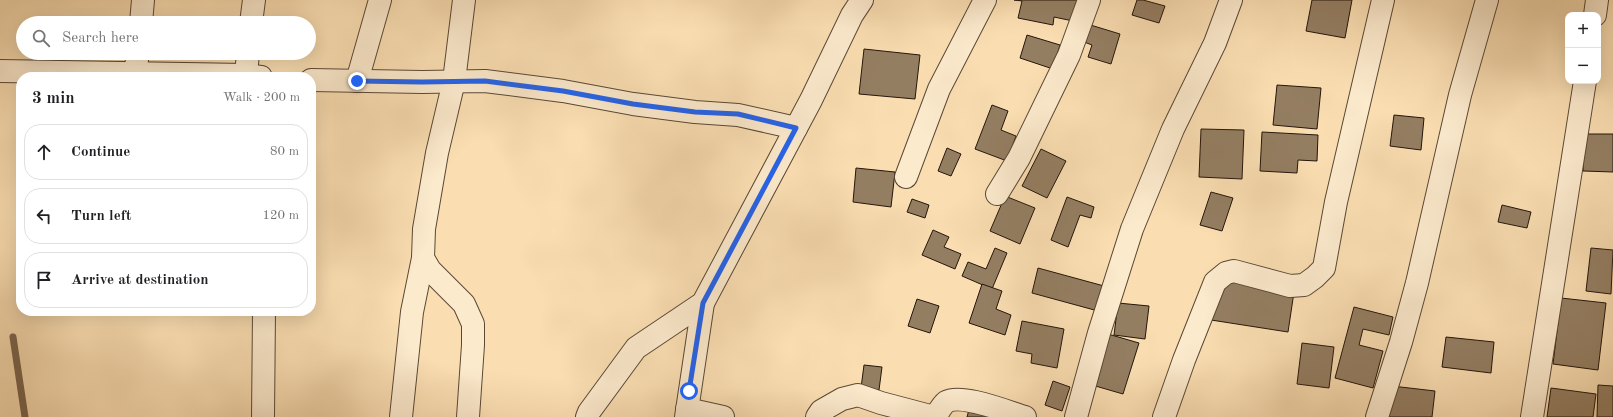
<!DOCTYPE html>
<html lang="en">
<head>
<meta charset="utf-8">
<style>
  body { margin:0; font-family:"Old Standard TT",serif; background:#f6f6f6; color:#202124 }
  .controls { position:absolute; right:12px; top:12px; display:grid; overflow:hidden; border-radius:8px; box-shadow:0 4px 16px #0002 }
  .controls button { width:36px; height:36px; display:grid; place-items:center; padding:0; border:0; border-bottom:1px solid #e0e0e0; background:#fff; color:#202124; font:20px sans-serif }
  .stop { position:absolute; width:12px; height:12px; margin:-9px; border:3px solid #2563eb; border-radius:50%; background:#fff }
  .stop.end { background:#2563eb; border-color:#fff; box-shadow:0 1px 4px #0008 }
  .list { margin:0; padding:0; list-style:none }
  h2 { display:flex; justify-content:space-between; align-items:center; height:52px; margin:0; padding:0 16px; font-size:17px }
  h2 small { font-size:13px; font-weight:400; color:#757577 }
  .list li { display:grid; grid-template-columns:26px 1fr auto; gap:12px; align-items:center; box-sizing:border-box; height:56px; margin:0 8px 8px; padding:0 8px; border:1px solid #e0e0e0; border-radius:16px }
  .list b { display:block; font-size:15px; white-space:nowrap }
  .list em { font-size:13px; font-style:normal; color:#757577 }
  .icon { flex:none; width:22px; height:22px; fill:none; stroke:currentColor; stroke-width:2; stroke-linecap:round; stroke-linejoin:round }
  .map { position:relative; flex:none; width:1613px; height:417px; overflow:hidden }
  .search { position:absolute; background:#fff; box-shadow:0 4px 16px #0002; left:16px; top:16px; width:300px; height:44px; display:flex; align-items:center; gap:10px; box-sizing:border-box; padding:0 14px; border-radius:22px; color:#757577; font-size:15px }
  .panel { position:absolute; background:#fff; box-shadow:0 4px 16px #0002; left:16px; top:72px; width:300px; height:244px; border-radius:16px }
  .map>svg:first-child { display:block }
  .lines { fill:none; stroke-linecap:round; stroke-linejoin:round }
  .stream { stroke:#7a654d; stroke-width:7 }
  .building { fill:#947e62; stroke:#25160b }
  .minor-casing { stroke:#5a4835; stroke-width:24 }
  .minor { stroke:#fceacd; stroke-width:22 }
  .route { stroke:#2563eb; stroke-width:5 }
</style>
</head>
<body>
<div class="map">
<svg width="1613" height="417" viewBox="0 0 1613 417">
  <rect width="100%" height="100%" fill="#fadeb2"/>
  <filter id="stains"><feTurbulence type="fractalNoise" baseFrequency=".005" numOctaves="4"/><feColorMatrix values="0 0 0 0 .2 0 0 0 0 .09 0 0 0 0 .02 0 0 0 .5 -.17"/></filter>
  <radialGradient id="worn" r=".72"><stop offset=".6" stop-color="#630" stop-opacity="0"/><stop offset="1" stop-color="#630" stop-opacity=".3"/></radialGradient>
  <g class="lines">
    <polyline class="stream" points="13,337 25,417"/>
  </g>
  <g class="building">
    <polygon points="1014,0 1078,0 1073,21 1054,17 1053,25 1018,18 1022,1"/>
    <polygon points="1137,0 1143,0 1165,6 1159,23 1132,15"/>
    <polygon points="1312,0 1352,0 1345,38 1306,31"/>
    <polygon points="1084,23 1120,34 1111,64 1088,57 1092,45 1079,40"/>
    <polygon points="1027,35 1060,45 1053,69 1020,58"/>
    <polygon points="864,49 920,55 915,99 859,94"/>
    <polygon points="1277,85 1321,88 1317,129 1273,125"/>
    <polygon points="992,105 1008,111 1001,130 1016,136 1007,161 975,149"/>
    <polygon points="1394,115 1424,118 1421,150 1390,146"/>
    <polygon points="1201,129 1244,130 1242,179 1199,177"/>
    <polygon points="1262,132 1318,135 1317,161 1298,160 1297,173 1260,171"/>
    <polygon points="1584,134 1613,134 1613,172 1583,171"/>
    <polygon points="947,148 961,154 951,176 938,171"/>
    <polygon points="1041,149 1066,161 1047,198 1022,186"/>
    <polygon points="856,168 895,172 891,207 853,202"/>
    <polygon points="1211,192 1233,198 1222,231 1200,225"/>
    <polygon points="1005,196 1035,208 1020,244 990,231"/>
    <polygon points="1067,197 1094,207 1091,218 1080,215 1068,247 1051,240"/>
    <polygon points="912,199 929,205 925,218 907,212"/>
    <polygon points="1502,205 1531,212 1527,228 1498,222"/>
    <polygon points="933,230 949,237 944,247 961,254 955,269 922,255"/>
    <polygon points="995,248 1007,253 992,289 962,276 968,262 986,269"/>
    <polygon points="1591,248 1613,250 1611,294 1586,291"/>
    <polygon points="1038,268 1104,286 1098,311 1032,293"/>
    <polygon points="1218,279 1294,292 1288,332 1211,320"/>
    <polygon points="982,284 1002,291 996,309 1011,315 1005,335 969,323"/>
    <polygon points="1561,298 1606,303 1598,370 1553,364"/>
    <polygon points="917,299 939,306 930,333 908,326"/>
    <polygon points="1118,303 1149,306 1145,339 1114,335"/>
    <polygon points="1354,307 1393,317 1389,335 1363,329 1359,345 1383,351 1373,388 1335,378"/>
    <polygon points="1022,321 1064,329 1057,368 1031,363 1032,354 1016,351"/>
    <polygon points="1108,334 1139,343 1123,394 1092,385"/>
    <polygon points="1446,337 1494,342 1491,373 1442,367"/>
    <polygon points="1302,343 1334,347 1329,388 1297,384"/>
    <polygon points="864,365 882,367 879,390 861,388"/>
    <polygon points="1053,381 1070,387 1062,411 1045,405"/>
    <polygon points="1598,385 1613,386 1613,417 1597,417"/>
    <polygon points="1392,386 1435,391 1432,417 1388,417"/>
    <polygon points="1551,388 1596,394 1593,417 1547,417"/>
    <polygon points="970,406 993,417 967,417"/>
  </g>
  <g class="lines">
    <g class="minor-casing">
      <g id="minor">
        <polyline points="464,0 454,81 437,153 424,229 423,258 430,270 464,304 473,324 473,345 468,417"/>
        <polyline points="1595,15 1597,0"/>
        <polyline points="141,23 143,0"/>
        <polyline points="251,23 254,0"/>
        <polyline points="0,71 246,75 261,77"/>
        <polyline points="135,73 138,53"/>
        <polyline points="246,75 248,53"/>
        <polyline points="311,80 422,82 485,81 563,91 633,104 695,112 738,115 796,128"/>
        <polyline points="357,81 380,0"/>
        <polyline points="906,177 939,89 985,0"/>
        <polyline points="997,194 1019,158 1069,55 1089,0"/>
        <polyline points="687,409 723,417"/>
        <polyline points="263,417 264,311"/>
        <polyline points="401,417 412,312 423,258"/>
        <polyline points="587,417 589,412 636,348 703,303 811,100 852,15 862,0"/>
        <polyline points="686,417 703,303"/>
        <polyline points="817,417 821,411 842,399 858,395 881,403 934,417"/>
        <path d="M935,417C938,413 942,405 946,402C961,393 1008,412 1025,417"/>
        <polyline points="1076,417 1099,333 1132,229 1173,129 1215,43 1231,0"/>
        <polyline points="1164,417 1184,360 1215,282 1226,273 1234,271 1290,286 1304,285 1315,277 1324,268 1336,202 1383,0"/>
        <polyline points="1377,417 1401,342 1417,283 1460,95 1487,0"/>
        <polyline points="1532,417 1585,81"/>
      </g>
    </g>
    <use href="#minor" class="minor"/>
  </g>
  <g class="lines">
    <polyline class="route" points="357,81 422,82 485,81 563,91 633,104 695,112 738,114 796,128 703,303 689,391"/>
  </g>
  <rect width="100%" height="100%" filter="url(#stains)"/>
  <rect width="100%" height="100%" fill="url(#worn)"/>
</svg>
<div class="controls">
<button>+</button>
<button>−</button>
</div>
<div class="stop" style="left:689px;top:391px"></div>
<div class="stop end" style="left:357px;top:81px"></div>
<div class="search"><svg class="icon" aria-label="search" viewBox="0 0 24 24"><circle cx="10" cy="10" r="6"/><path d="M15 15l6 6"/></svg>Search here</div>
<section class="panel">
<h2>3 min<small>Walk · 200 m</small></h2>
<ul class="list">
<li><svg class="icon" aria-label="ahead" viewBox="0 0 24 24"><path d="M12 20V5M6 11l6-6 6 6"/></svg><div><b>Continue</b></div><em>80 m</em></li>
<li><svg class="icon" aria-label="left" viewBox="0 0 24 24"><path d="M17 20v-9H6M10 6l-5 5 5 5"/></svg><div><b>Turn left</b></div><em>120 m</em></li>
<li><svg class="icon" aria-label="arrive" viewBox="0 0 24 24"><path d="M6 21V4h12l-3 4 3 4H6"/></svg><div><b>Arrive at destination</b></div></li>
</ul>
</section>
</div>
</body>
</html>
